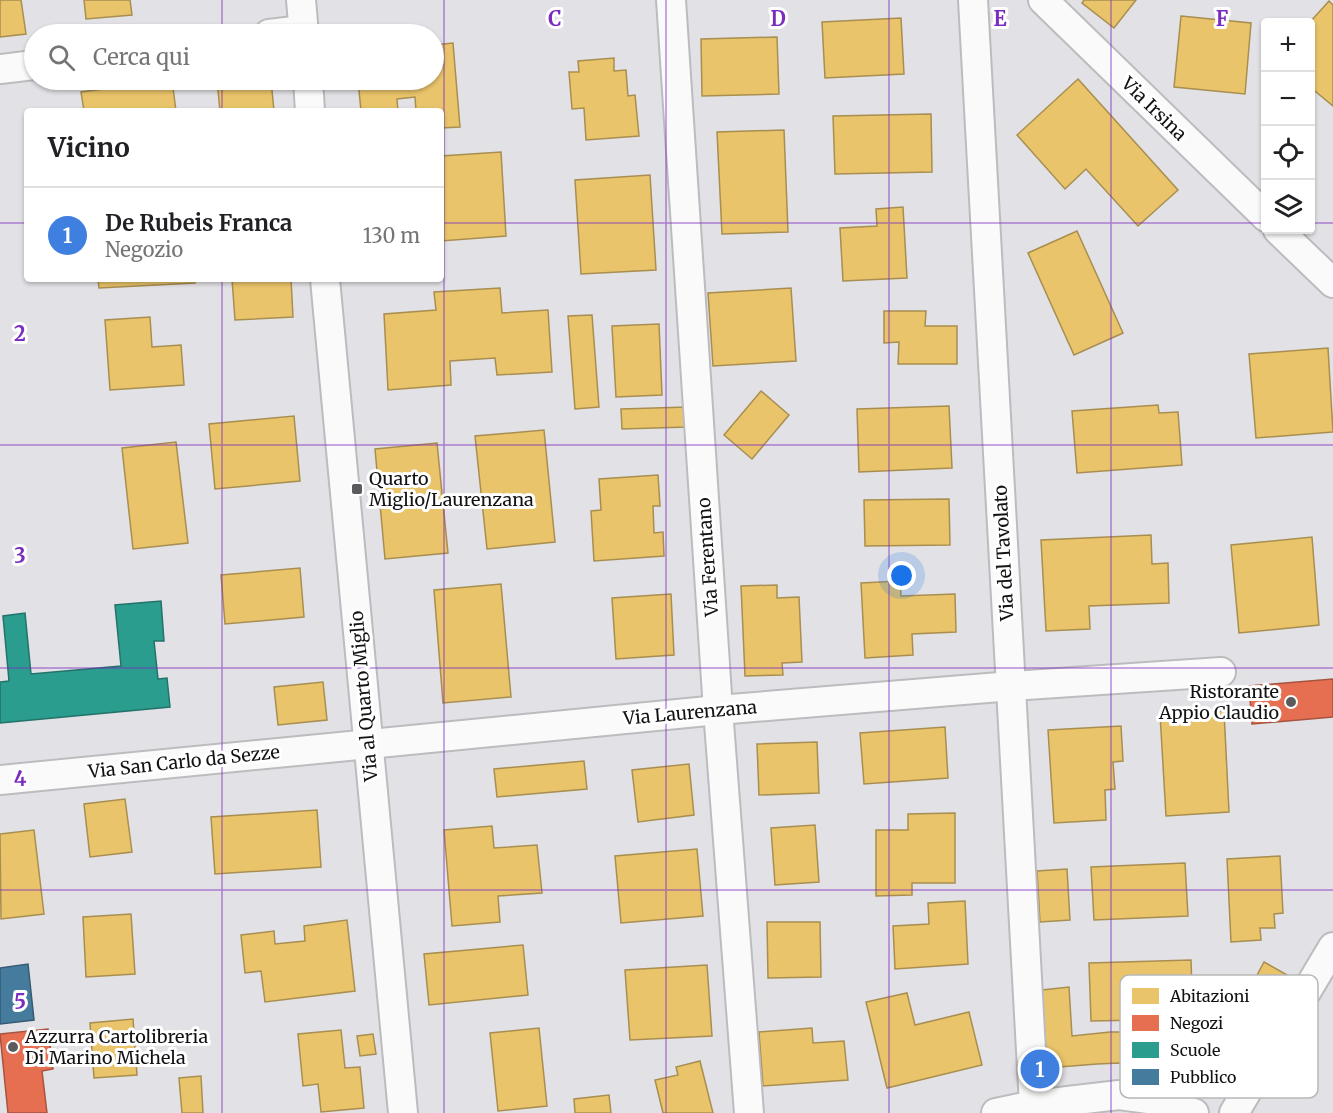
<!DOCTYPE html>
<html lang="it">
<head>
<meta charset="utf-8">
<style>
  body { margin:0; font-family:Merriweather,serif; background:#f6f6f6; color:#202124 }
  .controls { position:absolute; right:18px; top:18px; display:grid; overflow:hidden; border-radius:6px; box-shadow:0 2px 4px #0004 }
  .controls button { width:54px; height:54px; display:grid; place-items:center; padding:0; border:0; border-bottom:2px solid #e0e0e0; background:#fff; color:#202124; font:30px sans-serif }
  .you { position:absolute; left:902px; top:576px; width:21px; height:21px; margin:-15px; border:4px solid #fff; border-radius:50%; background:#1a73e8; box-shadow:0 0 0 9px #1a73e833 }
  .badge { display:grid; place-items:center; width:39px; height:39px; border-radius:50%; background:#2563eb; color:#fff; font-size:20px; font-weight:700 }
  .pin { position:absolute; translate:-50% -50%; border:3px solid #fff; box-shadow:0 2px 6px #0006 }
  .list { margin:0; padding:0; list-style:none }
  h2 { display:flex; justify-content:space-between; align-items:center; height:78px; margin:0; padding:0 24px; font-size:26px }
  h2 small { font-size:20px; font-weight:400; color:#757577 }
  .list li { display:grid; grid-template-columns:39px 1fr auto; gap:18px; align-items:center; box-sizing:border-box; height:96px; padding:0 24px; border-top:2px solid #e0e0e0 }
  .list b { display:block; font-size:22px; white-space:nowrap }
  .list p { margin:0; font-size:20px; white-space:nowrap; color:#757577 }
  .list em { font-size:20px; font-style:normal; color:#757577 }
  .icon { flex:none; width:33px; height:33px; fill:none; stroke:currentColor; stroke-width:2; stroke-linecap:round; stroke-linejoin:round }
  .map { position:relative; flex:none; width:1333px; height:1113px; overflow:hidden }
  .search { position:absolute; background:#fff; box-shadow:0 2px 4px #0004; left:24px; top:24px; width:420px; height:66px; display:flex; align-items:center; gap:15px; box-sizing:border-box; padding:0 21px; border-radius:33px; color:#757577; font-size:22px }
  .panel { position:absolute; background:#fff; box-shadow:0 2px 4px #0004; left:24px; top:108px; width:420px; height:174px; border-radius:6px }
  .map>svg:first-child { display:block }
  .homes { fill:#e9c46a; stroke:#a88e50; stroke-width:1.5 }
  .shops { fill:#e76f51; stroke:#a7533f; stroke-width:1.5 }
  .schools { fill:#2a9d8f; stroke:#23736a; stroke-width:1.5 }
  .public { fill:#457b9d; stroke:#365b74; stroke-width:1.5 }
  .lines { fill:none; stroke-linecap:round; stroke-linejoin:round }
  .minor-casing { stroke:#bcbbbe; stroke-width:32 }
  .minor { stroke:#fbfafb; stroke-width:28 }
  .grid { fill:none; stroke:#7b2cbf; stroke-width:1.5; stroke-opacity:0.55 }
  .poi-dot { fill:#5b5a5d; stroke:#fff; stroke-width:2 }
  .labels { text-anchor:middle; stroke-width:6; stroke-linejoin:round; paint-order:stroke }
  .street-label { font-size:18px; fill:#121114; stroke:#fff }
  .poi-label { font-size:18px; fill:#121114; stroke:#fff; text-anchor:start }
  .key { fill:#fff; stroke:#b8b8b8; stroke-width:1.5 }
  .key-label { font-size:16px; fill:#121114 }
  .grid-label { font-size:20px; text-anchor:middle; font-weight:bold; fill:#7b2cbf; stroke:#fff; stroke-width:6; stroke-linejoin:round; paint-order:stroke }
</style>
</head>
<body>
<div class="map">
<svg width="1333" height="1113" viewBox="0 0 1333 1113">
  <rect width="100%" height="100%" fill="#e2e1e5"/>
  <g class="homes">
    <polygon points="0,0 21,0 26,34 0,37"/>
    <polygon points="84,0 130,0 132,15 86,19"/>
    <polygon points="1084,0 1136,0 1114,28 1082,3"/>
    <polygon points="1329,1 1333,5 1333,106 1310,87 1310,22"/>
    <polygon points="1181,16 1251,23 1245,94 1174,87"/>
    <polygon points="901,18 904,74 825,78 822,22"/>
    <polygon points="777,37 779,94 702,96 701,39"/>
    <polygon points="453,43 460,127 441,128 441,111 416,111 415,97 397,99 398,111 361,111 358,80 434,80 434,45"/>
    <polygon points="614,58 614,71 626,70 628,96 635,95 639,136 586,140 584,108 572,109 569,72 579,72 578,61"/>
    <polygon points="1078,79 1178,190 1138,226 1086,169 1065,189 1017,135"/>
    <polygon points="172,80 176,111 84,111 81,92"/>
    <polygon points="217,80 271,80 274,111 220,111"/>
    <polygon points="931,114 932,172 835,174 833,116"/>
    <polygon points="784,130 788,232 722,234 717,132"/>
    <polygon points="501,152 506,236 441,241 441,156"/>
    <polygon points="650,175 656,270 581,274 575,180"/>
    <polygon points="903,207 907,278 843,281 840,228 877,226 876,209"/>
    <polygon points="1077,231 1123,333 1074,355 1028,253"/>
    <polygon points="98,279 195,279 195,283 99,288"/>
    <polygon points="232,279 291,279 293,317 235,320"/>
    <polygon points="500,288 502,313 548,310 552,372 497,375 495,358 450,361 451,385 388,390 384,314 436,310 434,292"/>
    <polygon points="791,288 796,361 713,366 708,293"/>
    <polygon points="884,311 926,311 925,326 957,326 957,364 898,364 899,342 884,343"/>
    <polygon points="592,315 599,407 575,409 568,316"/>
    <polygon points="150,317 152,347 181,345 184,385 110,390 105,320"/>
    <polygon points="659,324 662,395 616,397 612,326"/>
    <polygon points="1328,348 1333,432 1256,438 1249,354"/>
    <polygon points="761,391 789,415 752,459 724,435"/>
    <polygon points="1158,405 1159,413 1178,412 1182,465 1077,473 1072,411"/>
    <polygon points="949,406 952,468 859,472 857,409"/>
    <polygon points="687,407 687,427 622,429 621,409"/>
    <polygon points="294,416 300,481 215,489 209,424"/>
    <polygon points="544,430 555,542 487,549 475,436"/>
    <polygon points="176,442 188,543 133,549 122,448"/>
    <polygon points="437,443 448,553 385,559 375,449"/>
    <polygon points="658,475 660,506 653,506 654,533 663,532 664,556 594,561 591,511 601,510 599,479"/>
    <polygon points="949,499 950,545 865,546 864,500"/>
    <polygon points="1151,535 1152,564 1168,563 1169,603 1089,606 1090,629 1046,631 1041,540"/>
    <polygon points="1312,537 1319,625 1239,633 1231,545"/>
    <polygon points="300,568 304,617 225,624 221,575"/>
    <polygon points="900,581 901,596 955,594 956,632 912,634 913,655 865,658 861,583"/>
    <polygon points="501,584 511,697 443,703 434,590"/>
    <polygon points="777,585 777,598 799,597 802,662 782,663 783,675 745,676 741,586"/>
    <polygon points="671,594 674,655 616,659 612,598"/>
    <polygon points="323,682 327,720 278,725 274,687"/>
    <polygon points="1224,711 1229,812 1166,816 1160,714"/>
    <polygon points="1121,726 1123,761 1113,762 1115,789 1105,790 1106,820 1054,823 1048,730"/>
    <polygon points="945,727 948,778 864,784 860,733"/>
    <polygon points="817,742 819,793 759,795 757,744"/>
    <polygon points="584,761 587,789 497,797 494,769"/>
    <polygon points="689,764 694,815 638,822 632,770"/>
    <polygon points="125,799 132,852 90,857 84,804"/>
    <polygon points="317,810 321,867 215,874 211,817"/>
    <polygon points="955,813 955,883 912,883 912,895 876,896 876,830 908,830 908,814"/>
    <polygon points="815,825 819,882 775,885 771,828"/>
    <polygon points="492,826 494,848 537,845 542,893 498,896 500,922 452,926 444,830"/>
    <polygon points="34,830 44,914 1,919 0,834"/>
    <polygon points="697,849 703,916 621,923 615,856"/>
    <polygon points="1280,856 1283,913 1274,914 1275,928 1260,928 1261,940 1231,942 1227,859"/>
    <polygon points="1185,863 1188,916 1094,920 1091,867"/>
    <polygon points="1067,869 1070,920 1040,922 1037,871"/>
    <polygon points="965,901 968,964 895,969 893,926 929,924 928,903"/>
    <polygon points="131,914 135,974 86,977 83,917"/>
    <polygon points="347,920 355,991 265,1002 261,971 245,973 241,935 274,931 275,944 305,941 304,926"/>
    <polygon points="767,922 820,922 821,977 768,978"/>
    <polygon points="523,945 528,995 429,1005 424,954"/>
    <polygon points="1191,960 1193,1019 1091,1021 1089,963"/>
    <polygon points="1264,962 1289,976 1254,1042 1229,1028"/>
    <polygon points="707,965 712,1036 630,1040 625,970"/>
    <polygon points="1069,987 1072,1036 1110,1032 1140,1032 1166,1037 1206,1050 1212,1040 1241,1055 1220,1096 1165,1072 1145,1067 1120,1063 1097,1064 1047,1068 1042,990"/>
    <polygon points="907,993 915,1025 969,1012 982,1065 887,1088 866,1002"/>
    <polygon points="133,1019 137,1075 94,1078 90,1023"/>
    <polygon points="539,1028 547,1106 498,1111 490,1033"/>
    <polygon points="812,1028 813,1043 844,1041 848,1080 763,1086 759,1032"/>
    <polygon points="341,1030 345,1068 360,1067 364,1108 321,1112 318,1084 303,1086 298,1034"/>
    <polygon points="373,1034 376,1054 360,1056 357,1036"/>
    <polygon points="700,1061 713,1113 663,1113 655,1080 678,1075 676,1067"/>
    <polygon points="201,1076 203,1113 182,1113 179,1078"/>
    <polygon points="609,1095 611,1113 575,1113 574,1099"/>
  </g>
  <g class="shops">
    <polygon points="1333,679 1333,717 1252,724 1249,686"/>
    <polygon points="48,1029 53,1069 42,1071 47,1113 8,1113 0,1034"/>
  </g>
  <polygon class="schools" points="161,601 164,641 154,641 158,679 167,678 170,707 0,723 0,682 9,681 3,616 25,613 31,674 121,666 115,605"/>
  <polygon class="public" points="28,964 34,1020 0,1024 0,968"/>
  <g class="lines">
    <g class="minor-casing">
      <g id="minor">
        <polyline points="301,0 304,34"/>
        <polyline points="671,0 718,710 749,1113"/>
        <polyline points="973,0 1034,1105"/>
        <polyline points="1043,0 1266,217"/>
        <polyline points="269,34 303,30"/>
        <polyline points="0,69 34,65"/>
        <polyline points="308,80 310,111"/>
        <polyline points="1278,230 1333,283"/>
        <polyline points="325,279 403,1113"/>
        <polyline points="0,780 718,710 1012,686 1221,672"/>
        <polyline points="996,1113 1034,1105 1119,1095 1149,1099 1194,1113"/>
        <polyline points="1234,1113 1333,947"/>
      </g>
    </g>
    <use href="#minor" class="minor"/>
  </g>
  <path class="grid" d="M222,0V34M444,0V1113M666,0V1113M889,0V1113M1111,0V1113M222,80V111M0,223H27M441,223H1266M1310,223H1333M222,279V1113M0,445H1333M0,668H1333M0,890H1333"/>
  <g class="poi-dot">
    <rect x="351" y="483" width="12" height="12" rx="3"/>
    <circle cx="1291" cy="702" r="6"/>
    <circle cx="13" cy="1047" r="6"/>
  </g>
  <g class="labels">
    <g class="street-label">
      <text transform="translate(1154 109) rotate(44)" y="6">Via Irsina</text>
      <text transform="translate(1004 553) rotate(-93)" y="6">Via del Tavolato</text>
      <text transform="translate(708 557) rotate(-94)" y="6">Via Ferentano</text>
      <text transform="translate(364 696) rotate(-95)" y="6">Via al Quarto Miglio</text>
      <text transform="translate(690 713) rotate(-5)" y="6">Via Laurenzana</text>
      <text transform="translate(184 762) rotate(-6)" y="6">Via San Carlo da Sezze</text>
    </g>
    <g class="poi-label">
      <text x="369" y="485">Quarto<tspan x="369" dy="21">Miglio/Laurenzana</tspan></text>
      <text x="1279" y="698" text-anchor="end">Ristorante<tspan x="1279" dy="21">Appio Claudio</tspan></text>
      <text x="25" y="1043">Azzurra Cartolibreria<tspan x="25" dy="21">Di Marino Michela</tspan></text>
    </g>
  </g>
  <rect x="1120" y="975" width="198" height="123" rx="9" class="key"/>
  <rect x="1132" y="988" width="27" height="16" fill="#e9c46a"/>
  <rect x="1132" y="1015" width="27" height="16" fill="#e76f51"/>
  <rect x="1132" y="1042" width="27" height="16" fill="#2a9d8f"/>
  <rect x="1132" y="1069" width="27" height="16" fill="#457b9d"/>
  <g class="key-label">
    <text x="1170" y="1002">Abitazioni</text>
    <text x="1170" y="1029">Negozi</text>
    <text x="1170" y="1056">Scuole</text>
    <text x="1170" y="1083">Pubblico</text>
  </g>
  <g class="grid-label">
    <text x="555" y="26">C</text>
    <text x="778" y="26">D</text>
    <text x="1000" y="26">E</text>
    <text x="1222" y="26">F</text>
    <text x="20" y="341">2</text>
    <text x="20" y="563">3</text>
    <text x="20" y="786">4</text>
    <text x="20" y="1009">5</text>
  </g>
</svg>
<div class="controls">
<button>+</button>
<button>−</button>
<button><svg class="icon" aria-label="locate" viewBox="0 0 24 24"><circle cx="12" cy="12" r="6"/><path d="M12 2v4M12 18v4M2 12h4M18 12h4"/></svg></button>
<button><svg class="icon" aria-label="layers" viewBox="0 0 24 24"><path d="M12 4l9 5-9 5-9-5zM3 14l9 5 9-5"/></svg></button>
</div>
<div class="you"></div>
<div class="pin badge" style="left:1040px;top:1069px;background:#3f7fe0">1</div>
<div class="search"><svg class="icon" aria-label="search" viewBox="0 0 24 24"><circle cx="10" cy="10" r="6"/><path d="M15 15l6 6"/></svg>Cerca qui</div>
<section class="panel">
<h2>Vicino<small></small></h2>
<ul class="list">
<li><span class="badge" style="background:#3f7fe0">1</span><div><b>De Rubeis Franca</b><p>Negozio</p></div><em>130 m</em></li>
</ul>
</section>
</div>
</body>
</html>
